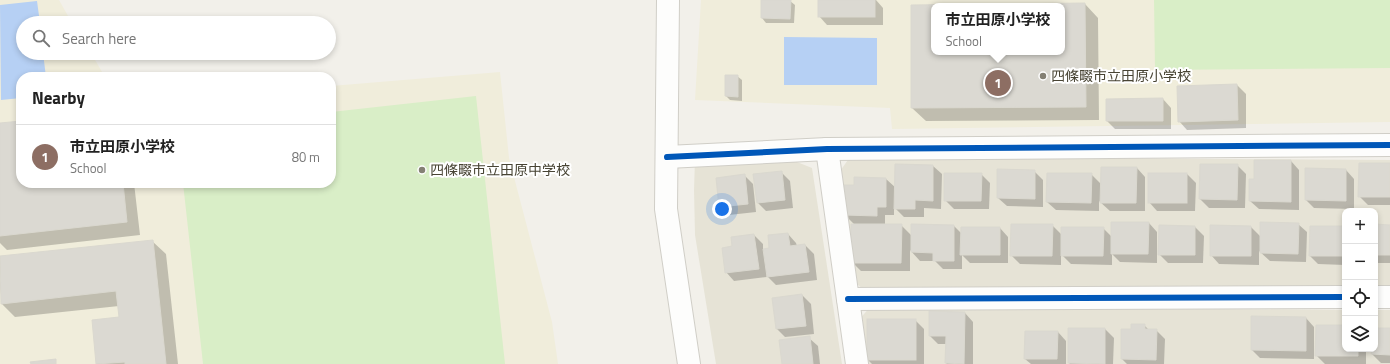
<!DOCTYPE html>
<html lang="en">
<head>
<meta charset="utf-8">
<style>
  body { margin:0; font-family:"Titillium Web","Noto Sans JP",sans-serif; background:#f2f2f2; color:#222 }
  .controls { position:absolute; right:12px; bottom:12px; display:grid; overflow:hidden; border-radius:8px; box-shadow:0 2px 6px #0003 }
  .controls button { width:36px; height:36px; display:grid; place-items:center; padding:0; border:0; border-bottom:1px solid #e0e0e0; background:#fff; color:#222; font:20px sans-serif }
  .you { position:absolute; left:722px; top:209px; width:14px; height:14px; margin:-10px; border:3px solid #fff; border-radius:50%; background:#1a73e8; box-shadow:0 0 0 6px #1a73e833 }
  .badge { display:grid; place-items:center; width:26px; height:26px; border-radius:50%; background:#848074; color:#fff; font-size:13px; font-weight:700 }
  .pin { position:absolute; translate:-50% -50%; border:2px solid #fff; box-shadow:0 1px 4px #0006 }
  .popup { position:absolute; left:931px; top:3px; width:134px; height:52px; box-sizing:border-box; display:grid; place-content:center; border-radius:8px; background:#fff; filter:drop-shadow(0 1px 3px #0005); font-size:13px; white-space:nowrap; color:#767676 }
  .popup b { font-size:15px; color:#222 }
  .popup::after { content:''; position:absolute; left:50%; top:100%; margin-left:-8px; border:8px solid transparent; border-top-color:#fff }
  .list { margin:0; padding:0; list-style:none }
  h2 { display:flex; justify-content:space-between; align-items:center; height:52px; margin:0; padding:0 16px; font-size:17px }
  h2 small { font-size:13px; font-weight:400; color:#767676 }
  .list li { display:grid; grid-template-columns:26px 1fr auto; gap:12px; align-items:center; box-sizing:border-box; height:64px; padding:0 16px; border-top:1px solid #e0e0e0 }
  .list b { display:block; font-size:15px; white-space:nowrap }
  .list p { margin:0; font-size:13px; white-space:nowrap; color:#767676 }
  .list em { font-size:13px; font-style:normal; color:#767676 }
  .icon { flex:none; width:22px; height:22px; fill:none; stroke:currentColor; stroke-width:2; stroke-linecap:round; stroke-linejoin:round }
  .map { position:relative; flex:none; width:1390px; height:364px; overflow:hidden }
  .search { position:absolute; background:#fff; box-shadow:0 2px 6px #0003; left:16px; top:16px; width:320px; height:44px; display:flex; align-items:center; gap:10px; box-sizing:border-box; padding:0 14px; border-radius:22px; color:#767676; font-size:15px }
  .panel { position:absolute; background:#fff; box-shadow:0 2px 6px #0003; left:16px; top:72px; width:320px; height:116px; border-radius:16px }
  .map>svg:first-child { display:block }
  .residential { fill:#e6e3d6 }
  .education { fill:#f0eddb; fill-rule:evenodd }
  .green { fill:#d9eec7 }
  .water { fill:#b6d0f4 }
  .shadow { fill:#0003; fill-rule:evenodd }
  .building { fill:#dbd9d2; stroke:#dad8cf; fill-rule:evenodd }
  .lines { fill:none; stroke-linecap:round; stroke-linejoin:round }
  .minor-casing { stroke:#d0cec7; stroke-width:24 }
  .minor { stroke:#fdfdfc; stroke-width:22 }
  .cycleway-casing { stroke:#fff; stroke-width:8 }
  .cycleway { stroke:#0057b8; stroke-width:6 }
  .poi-dot { fill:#848074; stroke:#fff; stroke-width:1.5 }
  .labels { text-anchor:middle; stroke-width:4; stroke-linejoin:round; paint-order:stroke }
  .poi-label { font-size:14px; fill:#484434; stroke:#fff; text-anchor:start }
</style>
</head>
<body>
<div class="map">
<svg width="1390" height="364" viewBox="0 0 1390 364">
  <rect width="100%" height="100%" fill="#f2f0ea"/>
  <g class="residential">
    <polygon points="850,157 1390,160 1390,289 1375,289 1375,211 1345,211 1345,289 863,289 851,279 838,174"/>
    <polygon points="695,159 792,160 812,168 842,364 716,364 695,235 694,190"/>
    <polygon points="871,306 1345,310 1345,349 1375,349 1375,310 1390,310 1390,364 863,364 857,322"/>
  </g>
  <g class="education">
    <polygon points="0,0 59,0 72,23 23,23 23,53 91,53 105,77 21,77 21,183 331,183 331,86 500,72 509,158 552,322 558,364 0,364"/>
    <path d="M701,0H1390V122L892,129L890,108L695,100ZM934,6H1062V52H934Z"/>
  </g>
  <g class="green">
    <polygon points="1154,0 1390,0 1390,68 1155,70"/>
    <polygon points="476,96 505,364 203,364 183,183 331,183 331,112"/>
  </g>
  <g class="water">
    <polygon points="37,1 40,23 23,23 23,53 43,53 46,77 21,77 21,98 1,100 0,5"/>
    <polygon points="784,37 877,38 877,85 784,85"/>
  </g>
  <g class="shadow">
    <polygon points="819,0 876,0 883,8 883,25 827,25 819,16"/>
    <polygon points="790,1 795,5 794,23 766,23 762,18"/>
    <path d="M1085,4L1098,18L1099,120L926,121L912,108V6ZM934,6H1062V52H934Z"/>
    <polygon points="737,76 742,80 742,101 730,100 726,96"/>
    <polygon points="1237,85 1246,94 1246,128 1187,130 1179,121"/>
    <polygon points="1163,99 1171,108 1171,129 1115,129 1107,121"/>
    <polygon points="21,122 21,183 134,183 140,235 7,250 0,243 0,124"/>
    <polygon points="1291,161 1299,170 1299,210 1259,209 1250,201"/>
    <polygon points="1390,164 1390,205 1368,205 1359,196"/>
    <polygon points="1237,165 1246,174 1245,208 1209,208 1200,199"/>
    <polygon points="933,166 942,174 941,209 924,208 924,217 904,217 894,207 894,215 885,215 885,225 901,225 912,236 954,226 962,234 1000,228 1008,237 1008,263 970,263 962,255 962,269 943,269 935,261 920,261 910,250 910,271 861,271 852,262 855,225 845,215 855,186 886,179 896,188"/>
    <polygon points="1137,168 1145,177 1145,211 1110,211 1099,201 1099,211 1056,210 1047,202 1091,174 1101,184"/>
    <polygon points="1346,170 1354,179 1354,209 1314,208 1306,200"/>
    <polygon points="1034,171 1043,180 1043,207 1007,206 998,198"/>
    <polygon points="781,172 790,181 793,208 766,211 758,203"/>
    <polygon points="981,174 990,183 989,209 954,209 945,200"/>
    <polygon points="1187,174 1196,183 1195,211 1157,211 1149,202"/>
    <polygon points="744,175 753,184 756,212 729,215 720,206"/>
    <polygon points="1149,223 1157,232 1157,263 1120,262 1112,254 1112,265 1071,264 1061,254 1061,265 1020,264 1011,255 1052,225 1062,235 1103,228 1112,237"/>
    <polygon points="1298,224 1307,232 1306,262 1270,261 1259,251 1259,265 1219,264 1211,255 1251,227 1261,237"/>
    <polygon points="1375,225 1390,226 1390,263 1377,263 1375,261"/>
    <polygon points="1195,227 1204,236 1203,263 1168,263 1159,254"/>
    <polygon points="1345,227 1345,265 1318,264 1310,256"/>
    <polygon points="788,234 796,243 797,246 805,245 814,254 817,280 776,285 766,275 767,277 734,281 726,272 733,247 754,235 763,244 763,250 770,249"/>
    <polygon points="152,241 166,254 178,364 97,364 93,321 120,318 119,306 15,317 2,304 0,285 0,257"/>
    <polygon points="802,295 811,304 814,334 785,337 777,329"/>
    <polygon points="965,313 973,322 973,364 947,364 946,363 947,344 938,344 930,336"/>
    <polygon points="1306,318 1314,327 1314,359 1260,358 1252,350"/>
    <polygon points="915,320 924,329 924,364 872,364 868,360"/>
    <polygon points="1144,325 1149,330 1156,330 1165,339 1164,364 1127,364 1122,359 1132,330"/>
    <polygon points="1345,326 1345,349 1366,349 1366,364 1325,364 1316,355"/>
    <polygon points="1069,329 1105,329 1114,338 1113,364 1070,364 1069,363"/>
    <polygon points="1375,329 1390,329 1390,363 1381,363 1372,354 1373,349 1375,349"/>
    <polygon points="1058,332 1066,341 1066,364 1031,364 1025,359"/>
    <polygon points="809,338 818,346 820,364 783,364"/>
  </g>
  <g class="building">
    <polygon points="761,0 791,0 790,19 761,18"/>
    <rect x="818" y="0" width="57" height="17"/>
    <path d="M1085,3L1086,107L911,108V5ZM934,6H1062V52H934Z"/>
    <polygon points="725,75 738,75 738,97 725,96"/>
    <polygon points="1237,84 1238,120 1178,122 1177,86"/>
    <polygon points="1163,98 1163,121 1106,121 1106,99"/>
    <polygon points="21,121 21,183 123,183 127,222 0,236 0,123"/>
    <polygon points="1254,160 1291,160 1291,202 1249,201 1249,179 1254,179"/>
    <polygon points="1359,163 1390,163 1390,197 1358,197"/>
    <polygon points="895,164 933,165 933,201 915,200 915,209 894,209"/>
    <polygon points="1200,164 1238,164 1237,200 1199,199"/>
    <polygon points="1101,167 1137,167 1136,203 1100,203"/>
    <polygon points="1305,168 1346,169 1346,201 1305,200"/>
    <polygon points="997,169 1035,170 1035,199 997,198"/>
    <polygon points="782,171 785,200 757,203 753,174"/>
    <polygon points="944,173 982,173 981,201 944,201"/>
    <polygon points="1047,173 1092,173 1091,203 1046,202"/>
    <rect x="1148" y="173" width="39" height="30"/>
    <polygon points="745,174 748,204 719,207 716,178"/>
    <polygon points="854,177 886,178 886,207 877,207 877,216 844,215 844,185 854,185"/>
    <polygon points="1111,222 1149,222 1148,254 1111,254"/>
    <polygon points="1260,222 1299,223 1298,254 1260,253"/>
    <polygon points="851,224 902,224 901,263 851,263"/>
    <polygon points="911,224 954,225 954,261 933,261 933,253 911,252"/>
    <polygon points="1011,224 1053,224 1052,256 1010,256"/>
    <polygon points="1375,224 1390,225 1390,255 1375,255"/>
    <polygon points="1159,225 1195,226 1195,255 1158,255"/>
    <polygon points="1210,225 1251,226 1251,256 1210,256"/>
    <polygon points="1310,226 1345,226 1345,256 1309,256"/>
    <polygon points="961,227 1000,227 1000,255 960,255"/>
    <polygon points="1061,227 1104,227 1103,256 1061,256"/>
    <polygon points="788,233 790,246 805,244 809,272 767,277 763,249 769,248 768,235"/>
    <polygon points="754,234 759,269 725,273 722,248 732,246 731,237"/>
    <polygon points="153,240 166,364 125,364 125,362 96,364 92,320 119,317 116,291 1,304 0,256"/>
    <polygon points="802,294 806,326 776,329 772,298"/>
    <polygon points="929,311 965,312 964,364 945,363 946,336 929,336"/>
    <polygon points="1251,316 1306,317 1306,351 1251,350"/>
    <rect x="867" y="319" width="49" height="41"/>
    <polygon points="1131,324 1145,324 1145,329 1157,329 1156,360 1121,359 1121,329 1131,329"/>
    <polygon points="1316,325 1345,325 1345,349 1358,349 1358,356 1315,356"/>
    <polygon points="1068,328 1105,328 1105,364 1068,363"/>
    <polygon points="1375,328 1390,328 1390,355 1371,354 1372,349 1375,349"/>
    <polygon points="1025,331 1058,331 1057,359 1024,359"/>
    <polygon points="810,336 813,364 782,364 779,340"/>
    <polygon points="56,359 56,364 31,364 30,362"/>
  </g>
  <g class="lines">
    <g class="minor-casing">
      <g id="minor">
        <polyline points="668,0 666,209 689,364"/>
        <polyline points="827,149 857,364"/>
        <polyline points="667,157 827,149 1390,145"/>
        <polyline points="1375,297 1390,297"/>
        <polyline points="848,299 1345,297"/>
      </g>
    </g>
    <use href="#minor" class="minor"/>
    <g class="cycleway-casing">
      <g id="cycleway">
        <polyline points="667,157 827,149 1390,145"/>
        <polyline points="848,299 1345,297"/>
      </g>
    </g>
    <use href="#cycleway" class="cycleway"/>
  </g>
  <g class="poi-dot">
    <circle cx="1043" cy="76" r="4"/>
    <circle cx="422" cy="170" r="4"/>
  </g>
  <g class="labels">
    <g class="poi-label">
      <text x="1051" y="81">四條畷市立田原小学校</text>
      <text x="430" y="175">四條畷市立田原中学校</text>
    </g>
  </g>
</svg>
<div class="controls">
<button>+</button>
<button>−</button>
<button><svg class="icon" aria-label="locate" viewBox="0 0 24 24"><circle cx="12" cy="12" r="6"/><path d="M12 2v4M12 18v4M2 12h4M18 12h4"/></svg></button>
<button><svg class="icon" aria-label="layers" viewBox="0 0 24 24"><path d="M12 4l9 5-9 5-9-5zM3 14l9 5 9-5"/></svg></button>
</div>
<div class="you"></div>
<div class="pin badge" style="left:998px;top:83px;background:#8d6e63">1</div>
<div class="popup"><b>市立田原小学校</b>School</div>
<div class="search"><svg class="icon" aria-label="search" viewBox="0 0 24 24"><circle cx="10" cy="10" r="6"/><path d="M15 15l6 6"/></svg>Search here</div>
<section class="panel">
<h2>Nearby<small></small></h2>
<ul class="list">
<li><span class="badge" style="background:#8d6e63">1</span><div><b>市立田原小学校</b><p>School</p></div><em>80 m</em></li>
</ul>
</section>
</div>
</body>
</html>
